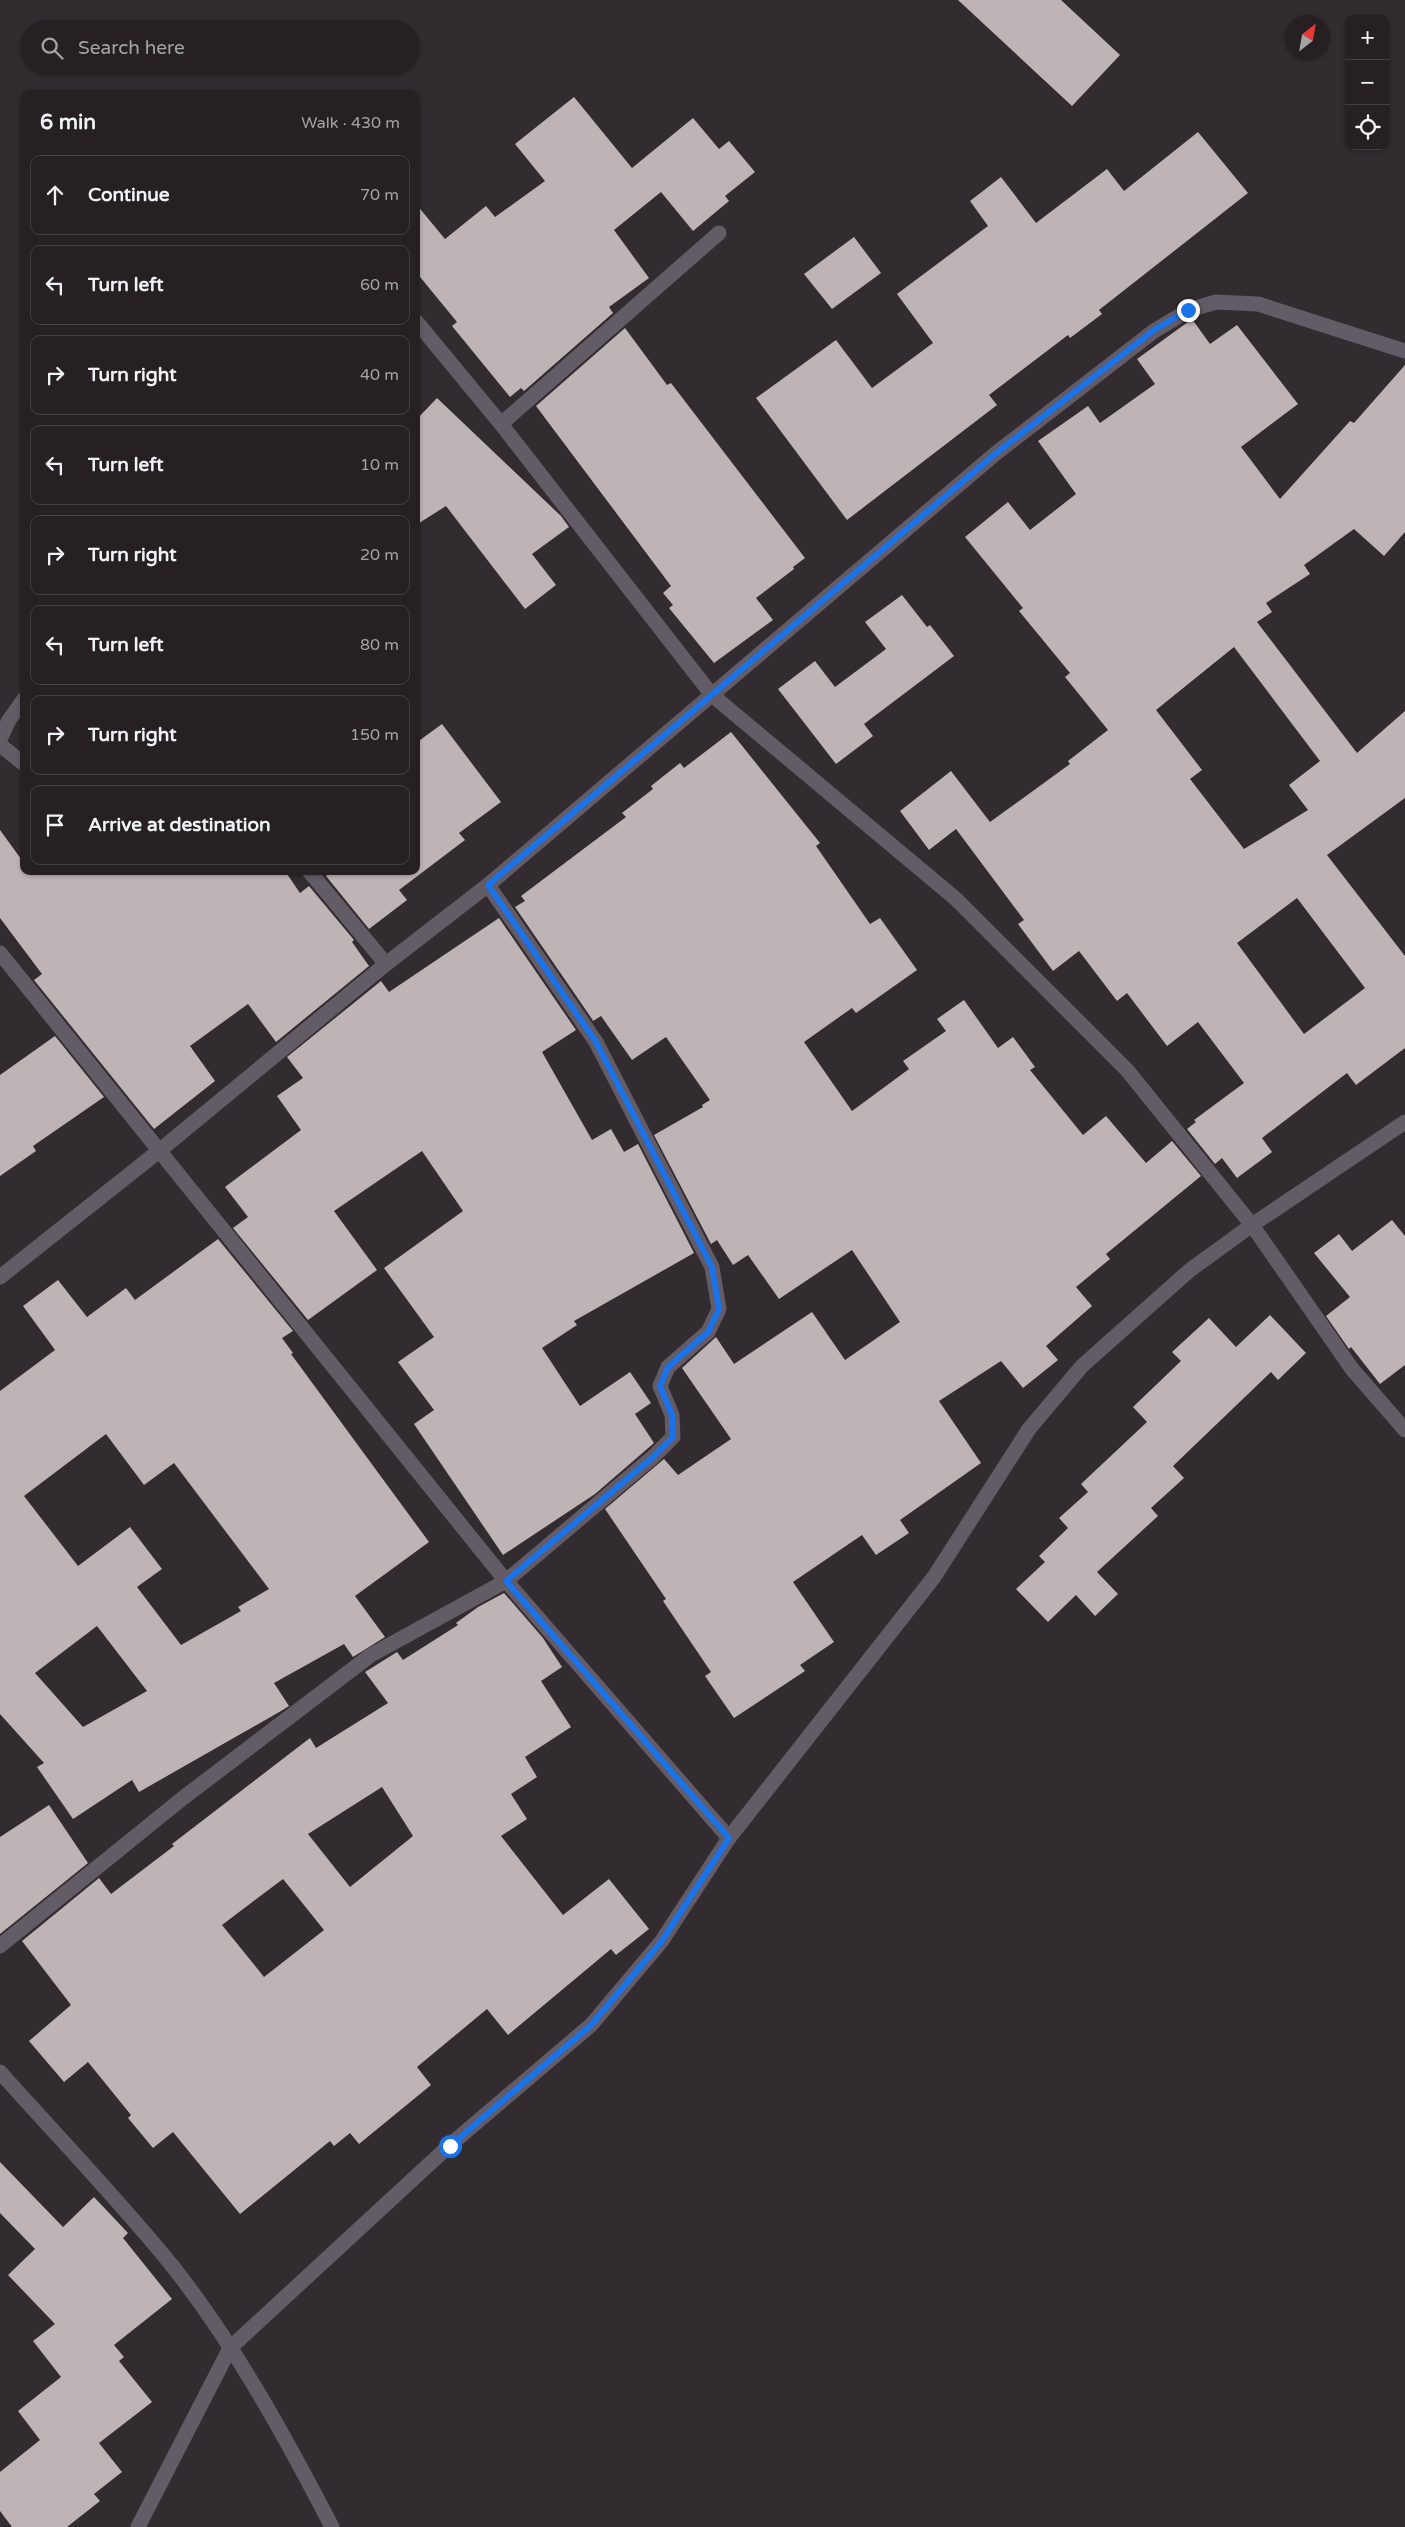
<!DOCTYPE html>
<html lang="en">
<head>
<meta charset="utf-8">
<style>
  body { margin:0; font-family:"Varela Round",sans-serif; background:#2e282b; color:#f1f3f6 }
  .controls { position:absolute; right:15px; top:15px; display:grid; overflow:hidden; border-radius:10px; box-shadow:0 1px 4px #0004 }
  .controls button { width:45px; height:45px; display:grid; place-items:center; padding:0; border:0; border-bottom:1px solid #423e41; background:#262023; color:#f1f3f6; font:25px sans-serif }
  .compass { position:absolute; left:1285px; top:15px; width:45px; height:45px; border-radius:50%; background:#262023; box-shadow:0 1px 4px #0004; rotate:31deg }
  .stop { position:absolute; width:15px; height:15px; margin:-11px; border:4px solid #1a73e8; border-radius:50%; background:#fff }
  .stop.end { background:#1a73e8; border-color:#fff; box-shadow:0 1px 5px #0008 }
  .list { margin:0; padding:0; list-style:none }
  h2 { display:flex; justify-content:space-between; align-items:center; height:65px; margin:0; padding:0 20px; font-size:21px }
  h2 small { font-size:16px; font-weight:400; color:#a4a3a6 }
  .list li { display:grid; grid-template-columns:32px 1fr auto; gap:15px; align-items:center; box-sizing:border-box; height:80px; margin:0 10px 10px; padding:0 10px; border:1px solid #423e41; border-radius:10px }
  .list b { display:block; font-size:19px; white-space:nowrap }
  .list em { font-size:16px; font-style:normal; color:#a4a3a6 }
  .icon { flex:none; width:28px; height:28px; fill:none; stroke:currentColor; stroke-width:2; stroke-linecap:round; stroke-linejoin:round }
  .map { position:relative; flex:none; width:1405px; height:2527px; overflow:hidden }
  .search { position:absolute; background:#262023; box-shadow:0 1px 4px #0004; left:20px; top:20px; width:400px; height:55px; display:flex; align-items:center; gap:12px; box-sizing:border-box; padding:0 18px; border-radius:28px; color:#a4a3a6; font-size:19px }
  .panel { position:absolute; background:#262023; box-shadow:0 1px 4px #0004; left:20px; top:90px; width:400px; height:785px; border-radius:10px }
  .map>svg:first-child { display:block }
  .building { fill:#bfb4b5; fill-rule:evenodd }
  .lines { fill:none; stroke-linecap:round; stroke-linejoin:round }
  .minor { stroke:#635b65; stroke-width:15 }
  .route { stroke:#1a73e8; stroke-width:6 }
</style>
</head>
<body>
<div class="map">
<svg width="1405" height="2527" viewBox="0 0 1405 2527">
  <rect width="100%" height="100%" fill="#322b2f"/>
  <g class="building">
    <polygon points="958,0 1061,0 1120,55 1072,106"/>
    <polygon points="574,97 632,168 693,118 719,149 729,141 755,172 725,196 729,201 693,231 661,192 614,230 649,278 609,307 613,313 524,391 521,388 510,397 452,326 457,322 416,272 416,204 445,239 486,206 495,217 545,181 515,144"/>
    <polygon points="1198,132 1248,193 1099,310 1102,314 1070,338 1068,335 989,395 997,405 847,520 756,398 836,340 872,388 933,343 897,294 988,226 970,201 1001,177 1036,223 1107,169 1124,191"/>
    <polygon points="854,237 881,273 832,309 804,274"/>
    <path d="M1192,319L1210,344L1237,325L1298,404L1241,447L1280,499L1350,421L1354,423L1405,365V532L1384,556L1354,529L1304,565L1310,574L1266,603L1272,612L1257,622L1357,753L1405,711V798L1327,855L1405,956V1048L1356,1085L1347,1073L1262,1138L1272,1152L1237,1178L1222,1158L1215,1164L1187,1129L1196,1122L1194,1120L1244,1083L1198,1022L1167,1046L1127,993L1117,1001L1079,951L1053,971L1018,924L1024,920L956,829L929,850L900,811L951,771L990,822L1070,764L1068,761L1108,730L1065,677L1070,673L1019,611L1023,608L965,537L1008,502L1030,530L1076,494L1038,441L1088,406L1100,423L1155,384L1137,359ZM1234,647L1320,761L1289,785L1308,810L1244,849L1190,779L1202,770L1156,710ZM1297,898L1365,988L1304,1034L1237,943Z"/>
    <polygon points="625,328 667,385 671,383 805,558 793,567 794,569 756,598 773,620 714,663 669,608 673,605 663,593 671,586 536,406"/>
    <polygon points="437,398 561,516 569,527 532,554 556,585 525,609 446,506 416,525 416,420"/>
    <polygon points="902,595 927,627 930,625 954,656 864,724 873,736 836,764 778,689 815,661 835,687 886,649 865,622"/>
    <polygon points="442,724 501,802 459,833 465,840 399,890 407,900 369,929 326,876 332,871 416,871 416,743"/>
    <polygon points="731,732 820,843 816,846 870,924 880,918 917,970 856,1013 852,1008 804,1042 852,1111 909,1069 903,1061 946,1031 937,1019 964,1000 998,1048 1013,1037 1035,1067 1030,1070 1083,1135 1106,1116 1146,1163 1172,1141 1201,1176 1106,1254 1110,1259 1076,1287 1092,1306 1046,1346 1058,1360 1023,1388 1001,1361 939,1401 981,1463 900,1520 909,1533 876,1555 862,1535 793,1582 834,1642 800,1665 805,1671 734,1718 705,1676 711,1672 663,1601 666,1599 605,1509 664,1459 678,1475 731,1439 682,1368 716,1337 734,1364 812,1312 845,1360 900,1322 852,1250 779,1299 748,1255 733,1265 717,1240 711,1244 654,1135 703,1107 702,1105 710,1100 666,1037 632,1060 601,1016 593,1021 592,1019 515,907 525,901 521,896 626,817 622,813 653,789 651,786 680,763 684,768"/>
    <polygon points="0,830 24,863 24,871 285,871 300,893 309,886 354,940 352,942 369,966 276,1042 248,1004 190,1046 215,1081 154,1129 34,980 42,974 0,918"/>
    <polygon points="499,918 576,1030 542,1052 592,1140 611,1129 624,1152 638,1144 694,1253 574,1321 577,1325 542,1348 580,1406 630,1372 651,1403 635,1414 654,1443 595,1494 503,1555 414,1424 434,1410 398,1362 434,1337 384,1268 463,1211 422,1151 334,1211 377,1270 308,1320 233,1228 248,1217 225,1187 301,1130 277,1096 303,1078 287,1057 381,981 389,992"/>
    <polygon points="55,1036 104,1097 33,1146 36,1151 0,1176 0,1075"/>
    <polygon points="1392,1220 1405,1236 1405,1365 1380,1384 1351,1347 1349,1349 1326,1316 1350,1297 1314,1253 1339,1234 1352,1251"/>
    <path d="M218,1239L293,1331L282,1338L293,1353L291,1354L429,1542L355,1596L385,1637L353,1657L344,1644L274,1683L289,1706L281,1711L139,1792L132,1780L73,1819L37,1767L44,1763L0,1714V1391L55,1350L23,1306L58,1280L87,1317L126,1288L135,1300ZM106,1434L144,1485L174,1463L269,1589L238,1607L241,1611L181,1645L137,1587L162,1569L130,1527L78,1566L24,1496ZM97,1626L147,1691L83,1727L35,1673Z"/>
    <polygon points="1270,1315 1306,1353 1278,1380 1271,1372 1173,1466 1184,1478 1151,1508 1158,1516 1097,1572 1118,1594 1095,1616 1076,1595 1048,1622 1016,1589 1045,1562 1039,1556 1068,1528 1059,1518 1088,1492 1081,1484 1147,1422 1133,1407 1181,1361 1172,1352 1209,1318 1236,1347"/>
    <path d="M504,1593L543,1638L562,1667L541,1681L571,1727L525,1757L537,1777L511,1794L527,1819L501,1836L563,1915L609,1879L649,1929L616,1955L611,1949L508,2035L487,2009L417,2067L431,2085L359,2144L350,2133L334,2146L330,2141L240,2214L173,2132L153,2148L128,2118L131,2115L88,2062L64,2082L29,2041L71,2005L22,1941L99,1878L111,1894L174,1846L172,1844L310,1738L316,1748L388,1703L365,1672L397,1652L403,1660L458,1625L456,1623L478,1607ZM382,1787L413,1836L350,1887L308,1834ZM283,1879L324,1930L264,1977L222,1925Z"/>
    <polygon points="49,1805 88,1863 0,1934 0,1837"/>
    <polygon points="0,2162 63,2227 94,2197 128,2233 123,2238 172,2299 114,2345 124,2357 119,2361 152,2402 99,2443 122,2472 94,2494 100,2501 67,2527 12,2527 0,2511 0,2472 40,2440 18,2411 61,2377 33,2341 55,2324 8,2275 35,2249 0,2213"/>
  </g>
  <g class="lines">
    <g class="minor">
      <polyline points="416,321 501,424 712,695 956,899 1127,1070 1252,1225 1352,1369 1405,1430"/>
      <polyline points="501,424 719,233"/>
      <polyline points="0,739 9,720 24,699"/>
      <polyline points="0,745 24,764"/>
      <polyline points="309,871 386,964"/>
      <polyline points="0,953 506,1581 729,1838"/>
      <polyline points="0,1277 159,1151 386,964 488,885 995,454 1154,331 1189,310 1216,302 1258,304 1405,351"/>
      <polyline points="0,1946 183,1798 371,1655 506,1581 653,1457 673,1437 672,1415 660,1386 668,1367 708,1332 719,1309 712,1267 596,1042 488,885"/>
      <path d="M0,2072C58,2137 119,2200 174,2268C236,2347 286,2438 332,2527"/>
      <polyline points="138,2527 230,2348 450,2145 591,2025 661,1942 729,1838 934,1577 1029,1429 1082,1366 1190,1270 1252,1225 1405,1122"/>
    </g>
  </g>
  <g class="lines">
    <polyline class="route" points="450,2146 591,2025 661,1942 729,1838 506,1581 653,1457 673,1437 672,1415 660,1386 668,1367 708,1332 719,1309 712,1267 596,1042 488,885 995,454 1154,330 1188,310"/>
  </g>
</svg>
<div class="controls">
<button>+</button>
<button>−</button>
<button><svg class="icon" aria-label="locate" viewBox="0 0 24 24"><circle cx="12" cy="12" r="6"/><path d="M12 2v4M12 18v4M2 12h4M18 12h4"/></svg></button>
</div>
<svg class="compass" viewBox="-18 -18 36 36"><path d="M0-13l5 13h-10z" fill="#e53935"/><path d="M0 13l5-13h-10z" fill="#a4a3a6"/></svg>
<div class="stop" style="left:450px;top:2146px"></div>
<div class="stop end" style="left:1188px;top:310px"></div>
<div class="search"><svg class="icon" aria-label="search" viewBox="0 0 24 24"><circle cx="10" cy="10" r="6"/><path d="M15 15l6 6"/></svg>Search here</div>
<section class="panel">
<h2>6 min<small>Walk · 430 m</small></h2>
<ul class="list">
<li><svg class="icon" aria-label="ahead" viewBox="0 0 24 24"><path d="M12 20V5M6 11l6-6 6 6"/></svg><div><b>Continue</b></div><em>70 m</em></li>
<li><svg class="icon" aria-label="left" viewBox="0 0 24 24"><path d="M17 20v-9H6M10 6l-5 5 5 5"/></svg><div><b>Turn left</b></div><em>60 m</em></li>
<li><svg class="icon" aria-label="right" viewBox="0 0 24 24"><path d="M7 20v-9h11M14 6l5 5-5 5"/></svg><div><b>Turn right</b></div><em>40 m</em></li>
<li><svg class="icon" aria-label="left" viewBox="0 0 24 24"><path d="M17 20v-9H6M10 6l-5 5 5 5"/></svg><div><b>Turn left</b></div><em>10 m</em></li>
<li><svg class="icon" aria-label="right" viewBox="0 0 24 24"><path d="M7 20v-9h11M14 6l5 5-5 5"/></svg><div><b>Turn right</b></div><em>20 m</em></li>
<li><svg class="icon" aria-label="left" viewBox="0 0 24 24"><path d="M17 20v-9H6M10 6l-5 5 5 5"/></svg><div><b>Turn left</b></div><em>80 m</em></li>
<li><svg class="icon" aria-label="right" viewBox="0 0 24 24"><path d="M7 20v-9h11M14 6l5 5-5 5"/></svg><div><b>Turn right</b></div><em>150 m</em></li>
<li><svg class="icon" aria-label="arrive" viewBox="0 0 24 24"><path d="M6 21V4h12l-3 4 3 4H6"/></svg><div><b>Arrive at destination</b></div></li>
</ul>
</section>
</div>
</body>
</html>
